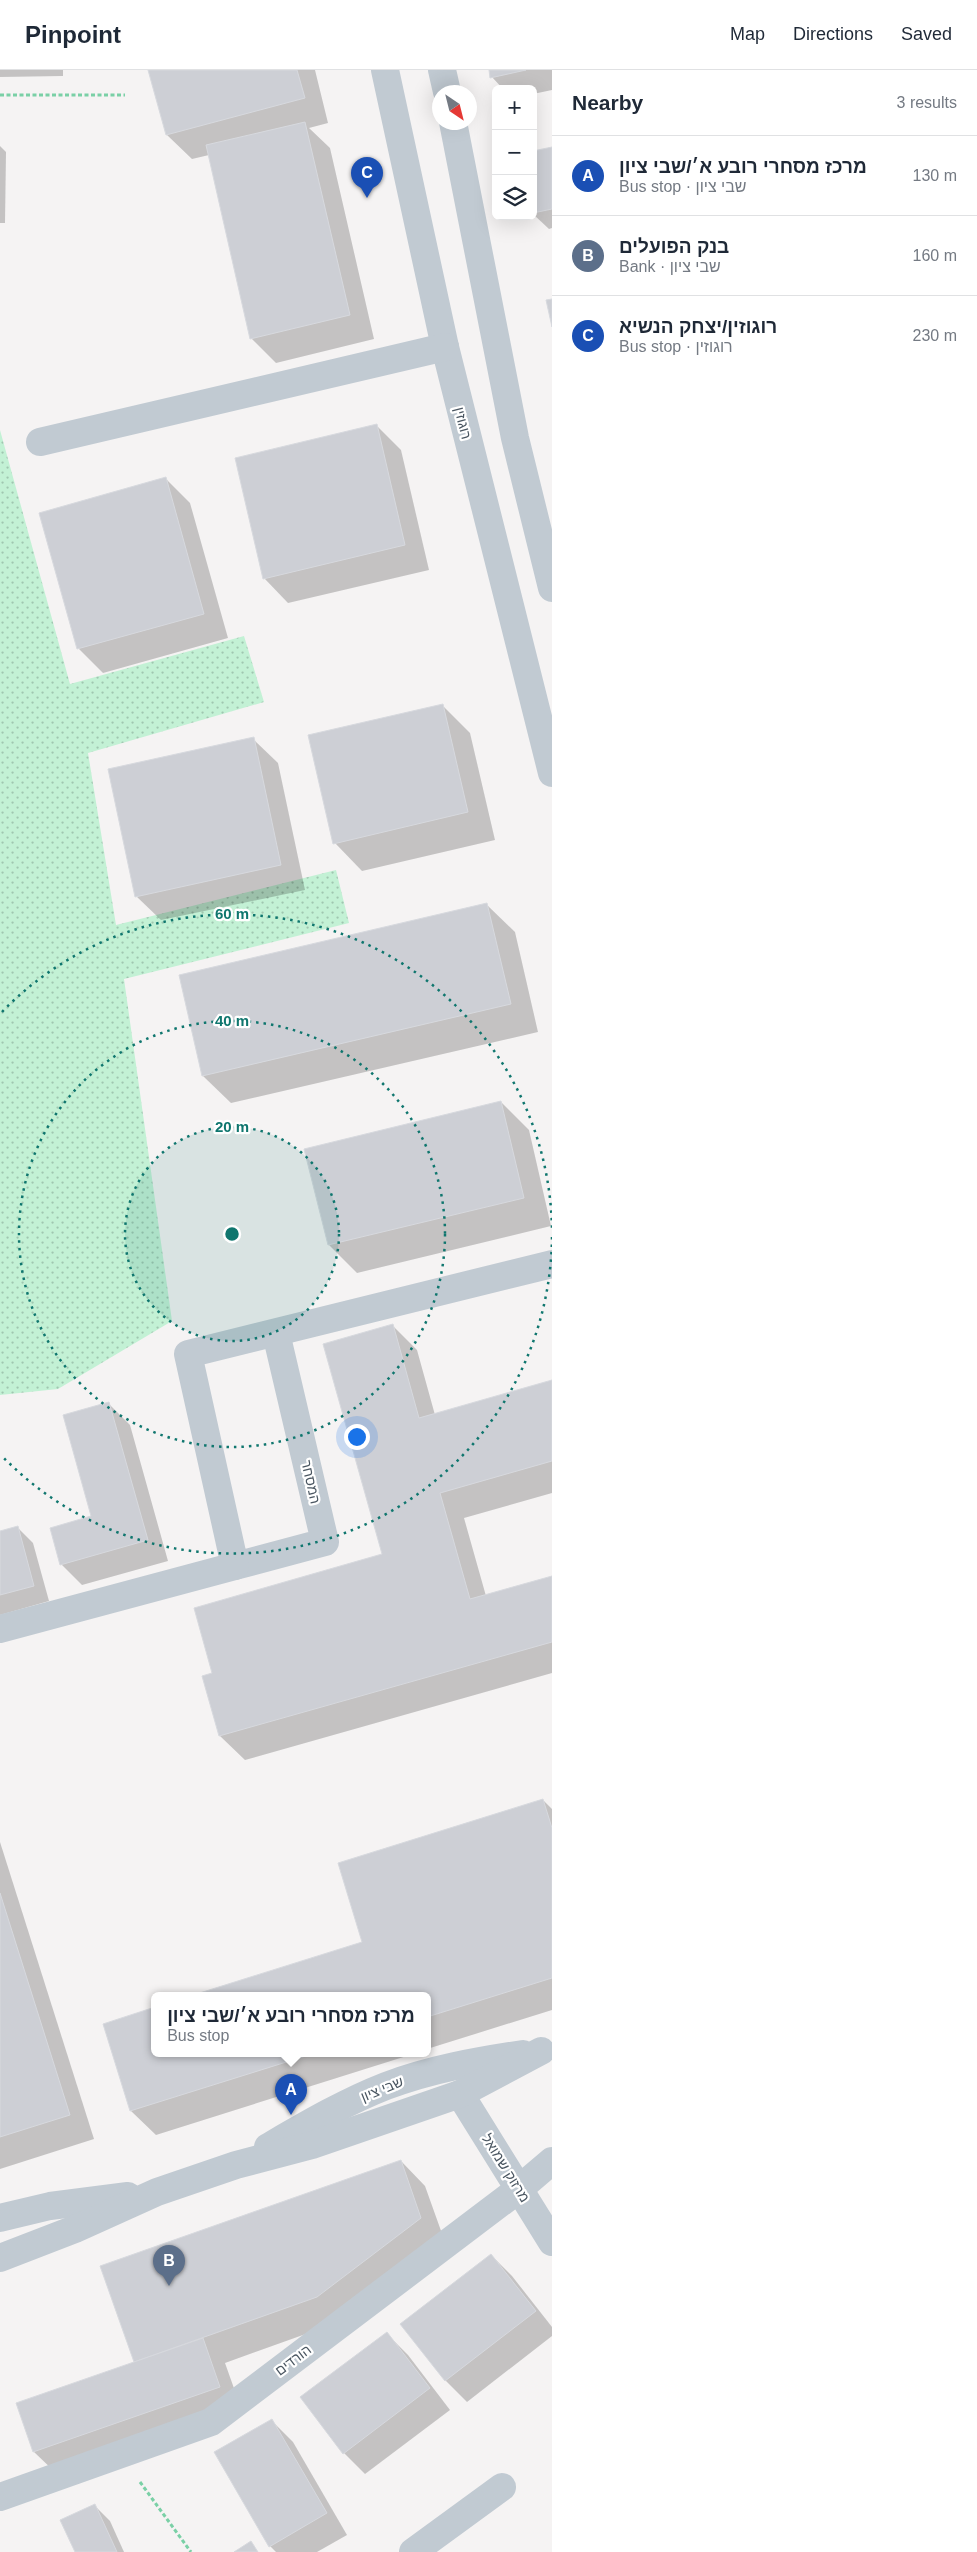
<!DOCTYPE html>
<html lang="en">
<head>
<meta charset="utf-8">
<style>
  body { margin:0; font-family:Helvetica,Heebo,sans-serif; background:#f6f6f7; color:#1f2937 }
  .controls { position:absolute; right:15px; top:15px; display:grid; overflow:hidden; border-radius:8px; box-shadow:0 5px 20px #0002 }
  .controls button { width:45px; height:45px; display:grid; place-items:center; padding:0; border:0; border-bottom:1px solid #e0e1e3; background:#fff; color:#1f2937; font:25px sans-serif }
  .compass { position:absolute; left:432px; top:15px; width:45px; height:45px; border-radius:50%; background:#fff; box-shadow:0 5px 20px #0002; rotate:145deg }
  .you { position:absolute; left:356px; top:1366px; width:18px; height:18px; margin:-12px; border:4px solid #fff; border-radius:50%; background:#1a73e8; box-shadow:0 0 0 8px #1a73e833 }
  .badge { display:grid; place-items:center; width:32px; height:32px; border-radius:50%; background:#1a73e8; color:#fff; font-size:16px; font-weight:700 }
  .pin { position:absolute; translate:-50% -41px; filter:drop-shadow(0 1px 2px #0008) }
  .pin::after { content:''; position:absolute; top:26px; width:18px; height:15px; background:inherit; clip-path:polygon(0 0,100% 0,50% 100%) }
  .popup { position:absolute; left:151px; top:1922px; width:280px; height:65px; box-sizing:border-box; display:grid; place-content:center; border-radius:8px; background:#fff; filter:drop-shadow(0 1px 4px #0005); font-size:16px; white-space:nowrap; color:#747a83 }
  .popup b { font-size:19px; color:#1f2937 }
  .popup::after { content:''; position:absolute; left:50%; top:100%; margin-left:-10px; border:10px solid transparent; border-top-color:#fff }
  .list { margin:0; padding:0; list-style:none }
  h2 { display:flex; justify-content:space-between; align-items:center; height:65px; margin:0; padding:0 20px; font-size:21px }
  h2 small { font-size:16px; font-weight:400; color:#747a83 }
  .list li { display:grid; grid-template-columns:32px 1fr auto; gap:15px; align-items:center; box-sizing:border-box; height:80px; padding:0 20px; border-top:1px solid #e0e1e3 }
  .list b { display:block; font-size:19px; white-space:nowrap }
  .list p { margin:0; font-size:16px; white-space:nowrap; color:#747a83 }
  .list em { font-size:16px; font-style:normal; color:#747a83 }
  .icon { flex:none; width:28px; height:28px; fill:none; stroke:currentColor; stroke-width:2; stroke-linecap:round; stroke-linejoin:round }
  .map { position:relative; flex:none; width:552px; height:2482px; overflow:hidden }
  header { display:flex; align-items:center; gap:30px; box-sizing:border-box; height:70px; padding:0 25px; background:#fff; border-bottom:1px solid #e0e1e3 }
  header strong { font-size:24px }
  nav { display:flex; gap:28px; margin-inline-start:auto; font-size:18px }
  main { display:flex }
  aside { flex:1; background:#fff }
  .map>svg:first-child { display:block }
  .park { fill:url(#park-dots) }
  .shadow { fill:#0003 }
  .building { fill:#cdcfd5; stroke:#d7d9de }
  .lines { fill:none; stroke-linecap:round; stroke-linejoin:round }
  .path { stroke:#7ad0a6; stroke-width:3; stroke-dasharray:4 2.5; stroke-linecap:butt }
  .minor { stroke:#c1cad2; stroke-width:28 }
  .ring { fill:none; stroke:#0f766e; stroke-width:2.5; stroke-dasharray:2.5 5 }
  .labels { text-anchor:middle; stroke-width:4.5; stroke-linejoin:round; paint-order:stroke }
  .street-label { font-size:14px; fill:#4a5661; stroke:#fff }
  .centre { fill:#0f766e; stroke:#fff; stroke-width:2.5 }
  .ring-label { font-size:15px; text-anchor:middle; font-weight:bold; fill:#0f766e; stroke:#fff; stroke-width:4.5; stroke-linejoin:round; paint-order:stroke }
</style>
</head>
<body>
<header>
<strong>Pinpoint</strong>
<nav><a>Map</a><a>Directions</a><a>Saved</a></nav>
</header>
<main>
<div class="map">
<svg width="552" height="2482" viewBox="0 0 552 2482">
  <defs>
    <pattern id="park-dots" width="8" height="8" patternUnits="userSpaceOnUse" patternTransform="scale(1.25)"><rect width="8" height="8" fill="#c3f1d5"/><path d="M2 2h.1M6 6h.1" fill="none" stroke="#a0c6b0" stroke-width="1.8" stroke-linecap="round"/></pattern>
  </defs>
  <rect width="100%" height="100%" fill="#f5f3f3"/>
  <polygon class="park" points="0,360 70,614 244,566 264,632 88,683 116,855 336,800 349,853 124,909 172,1251 58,1319 0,1325"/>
  <g class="shadow">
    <polygon points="0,0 63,0 63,6 0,7"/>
    <polygon points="150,0 315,0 328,53 309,58 330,78 374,269 276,293 251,268 209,85 192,89 167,65"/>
    <polygon points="490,0 552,0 552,20 533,24 533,19 503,19 492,7"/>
    <polygon points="0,76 6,82 5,153 0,153"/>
    <polygon points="552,78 552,158 549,159 533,144 533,82"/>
    <polygon points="377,356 401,380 429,500 288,533 264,508"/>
    <polygon points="165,408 190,433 228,568 103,603 79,579 40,444"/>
    <polygon points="442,635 470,663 495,770 362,801 335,773"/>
    <polygon points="253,669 278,693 305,820 161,850 136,826"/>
    <polygon points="487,835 515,862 538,962 231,1033 203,1006"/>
    <polygon points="501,1032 529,1060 551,1156 357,1203 329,1175 306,1080"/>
    <polygon points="392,1255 417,1280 435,1345 552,1312 552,1423 464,1448 486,1526 552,1507 552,1603 245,1690 220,1666 214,1603 384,1485"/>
    <polygon points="109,1334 130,1355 168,1491 82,1515 61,1494 93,1447"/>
    <polygon points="17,1457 33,1473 49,1531 0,1545 0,1462"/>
    <polygon points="543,1730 552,1739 552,1940 427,1979 427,1926 194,1926 364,1872"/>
    <polygon points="0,1772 94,2069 0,2099"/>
    <polygon points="104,1955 155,1984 413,1984 156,2065 131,2041"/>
    <polygon points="401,2091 425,2116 445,2172 342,2251 225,2293 241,2338 56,2403 34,2382 18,2334 137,2293 135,2291"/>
    <polygon points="491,2185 512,2206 552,2257 552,2266 467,2332 446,2311 402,2254"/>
    <polygon points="387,2264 408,2285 450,2340 365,2404 344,2383"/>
    <polygon points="272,2351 293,2372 347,2465 317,2482 276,2482 270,2476"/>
    <polygon points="94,2435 110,2451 124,2482 76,2482"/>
  </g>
  <g class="building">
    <polygon points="148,0 297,0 305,28 166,65"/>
    <polygon points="489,0 526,0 490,8"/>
    <polygon points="305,52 350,245 250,269 206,75"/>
    <polygon points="552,77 552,139 533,143 533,81"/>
    <polygon points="552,229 552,257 546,230"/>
    <polygon points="377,354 405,475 263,509 235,388"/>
    <polygon points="166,407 204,544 77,579 39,443"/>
    <polygon points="443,634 468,742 333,774 308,665"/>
    <polygon points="254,667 281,795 135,827 108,699"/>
    <polygon points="487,833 511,934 202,1006 179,905"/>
    <polygon points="501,1031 524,1128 328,1175 304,1079"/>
    <polygon points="393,1254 419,1348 552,1310 552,1391 440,1423 470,1529 552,1506 552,1572 219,1666 202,1606 212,1603 194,1538 382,1484 323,1274"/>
    <polygon points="109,1332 148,1470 60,1495 50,1458 91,1446 63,1345"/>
    <polygon points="18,1456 34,1516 0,1525 0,1461"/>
    <polygon points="543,1729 552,1758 552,1908 427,1947 427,1926 190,1926 362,1872 338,1793"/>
    <polygon points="0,1823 70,2045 0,2067"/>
    <polygon points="155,1937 155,1984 312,1984 130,2041 103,1954"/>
    <polygon points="401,2090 421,2148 317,2227 134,2292 100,2196"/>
    <polygon points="491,2184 536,2241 445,2311 400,2254"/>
    <polygon points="387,2262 430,2318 343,2384 300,2327"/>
    <polygon points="203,2268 220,2317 33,2382 16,2333"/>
    <polygon points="272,2349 327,2443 269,2477 214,2382"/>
    <polygon points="95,2434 117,2482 75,2482 60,2450"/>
    <polygon points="251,2471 258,2482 234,2482"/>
  </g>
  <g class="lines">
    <g class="path">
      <polyline points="0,25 125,25"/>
      <polyline points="140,2412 191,2482"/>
    </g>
    <g class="minor">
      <polyline points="385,0 445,277 552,703"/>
      <polyline points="442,0 447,22"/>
      <polyline points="453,52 515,368 552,518"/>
      <polyline points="40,372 445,277"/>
      <polyline points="276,1263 325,1472 235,1496 188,1284 552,1194"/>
      <polyline points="0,1559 235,1496"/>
      <polyline points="460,2024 552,2172"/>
      <path d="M268,2077C306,2055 345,2032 386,2016C431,1999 477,1991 523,1984"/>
      <polyline points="0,2148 50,2136 128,2126"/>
      <polyline points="0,2188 75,2159 157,2122 236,2095 312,2075 460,2024 541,1981"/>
      <polyline points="0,2427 211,2352 519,2119 552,2091"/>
      <polyline points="413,2482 502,2417"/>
    </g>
  </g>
  <circle cx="232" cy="1164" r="107" fill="#0f766e" fill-opacity=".12"/>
  <g class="ring">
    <circle cx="232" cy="1164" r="107"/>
    <circle cx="232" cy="1164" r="213"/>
    <path d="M552 1167A320 320 0 0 1 2 1386M2 942A320 320 0 0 1 552 1161"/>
  </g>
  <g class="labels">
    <g class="street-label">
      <text transform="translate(463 353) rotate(76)" y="5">רוגוזין</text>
      <text transform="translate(311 1412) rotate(77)" y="5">המסחר</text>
      <text transform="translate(382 2019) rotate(-22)" y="5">שבי ציון</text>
      <text transform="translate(506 2098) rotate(58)" y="5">מרזוק שמואל</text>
      <text transform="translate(293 2290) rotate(-37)" y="5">הורדים</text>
    </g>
  </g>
  <circle cx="232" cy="1164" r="8" class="centre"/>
  <g class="ring-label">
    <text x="232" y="849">60 m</text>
    <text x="232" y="956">40 m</text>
    <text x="232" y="1062">20 m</text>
  </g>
</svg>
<div class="controls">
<button>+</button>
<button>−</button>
<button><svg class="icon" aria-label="layers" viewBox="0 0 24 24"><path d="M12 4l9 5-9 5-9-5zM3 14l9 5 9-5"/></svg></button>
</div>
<svg class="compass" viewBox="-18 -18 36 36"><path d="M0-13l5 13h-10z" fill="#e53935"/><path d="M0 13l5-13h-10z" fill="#747a83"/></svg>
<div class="you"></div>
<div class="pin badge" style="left:291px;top:2045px;background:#1a4fb4">A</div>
<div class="popup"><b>מרכז מסחרי רובע א׳/שבי ציון</b>Bus stop</div>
<div class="pin badge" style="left:169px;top:2216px;background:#5c6f8a">B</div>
<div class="pin badge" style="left:367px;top:128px;background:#1a4fb4">C</div>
</div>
<aside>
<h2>Nearby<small>3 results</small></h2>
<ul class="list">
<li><span class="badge" style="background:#1a4fb4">A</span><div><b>מרכז מסחרי רובע א׳/שבי ציון</b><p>Bus stop · שבי ציון</p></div><em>130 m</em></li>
<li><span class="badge" style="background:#5c6f8a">B</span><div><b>בנק הפועלים</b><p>Bank · שבי ציון</p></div><em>160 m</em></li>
<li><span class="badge" style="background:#1a4fb4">C</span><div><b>רוגוזין/יצחק הנשיא</b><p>Bus stop · רוגוזין</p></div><em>230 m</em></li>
</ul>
</aside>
</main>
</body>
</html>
